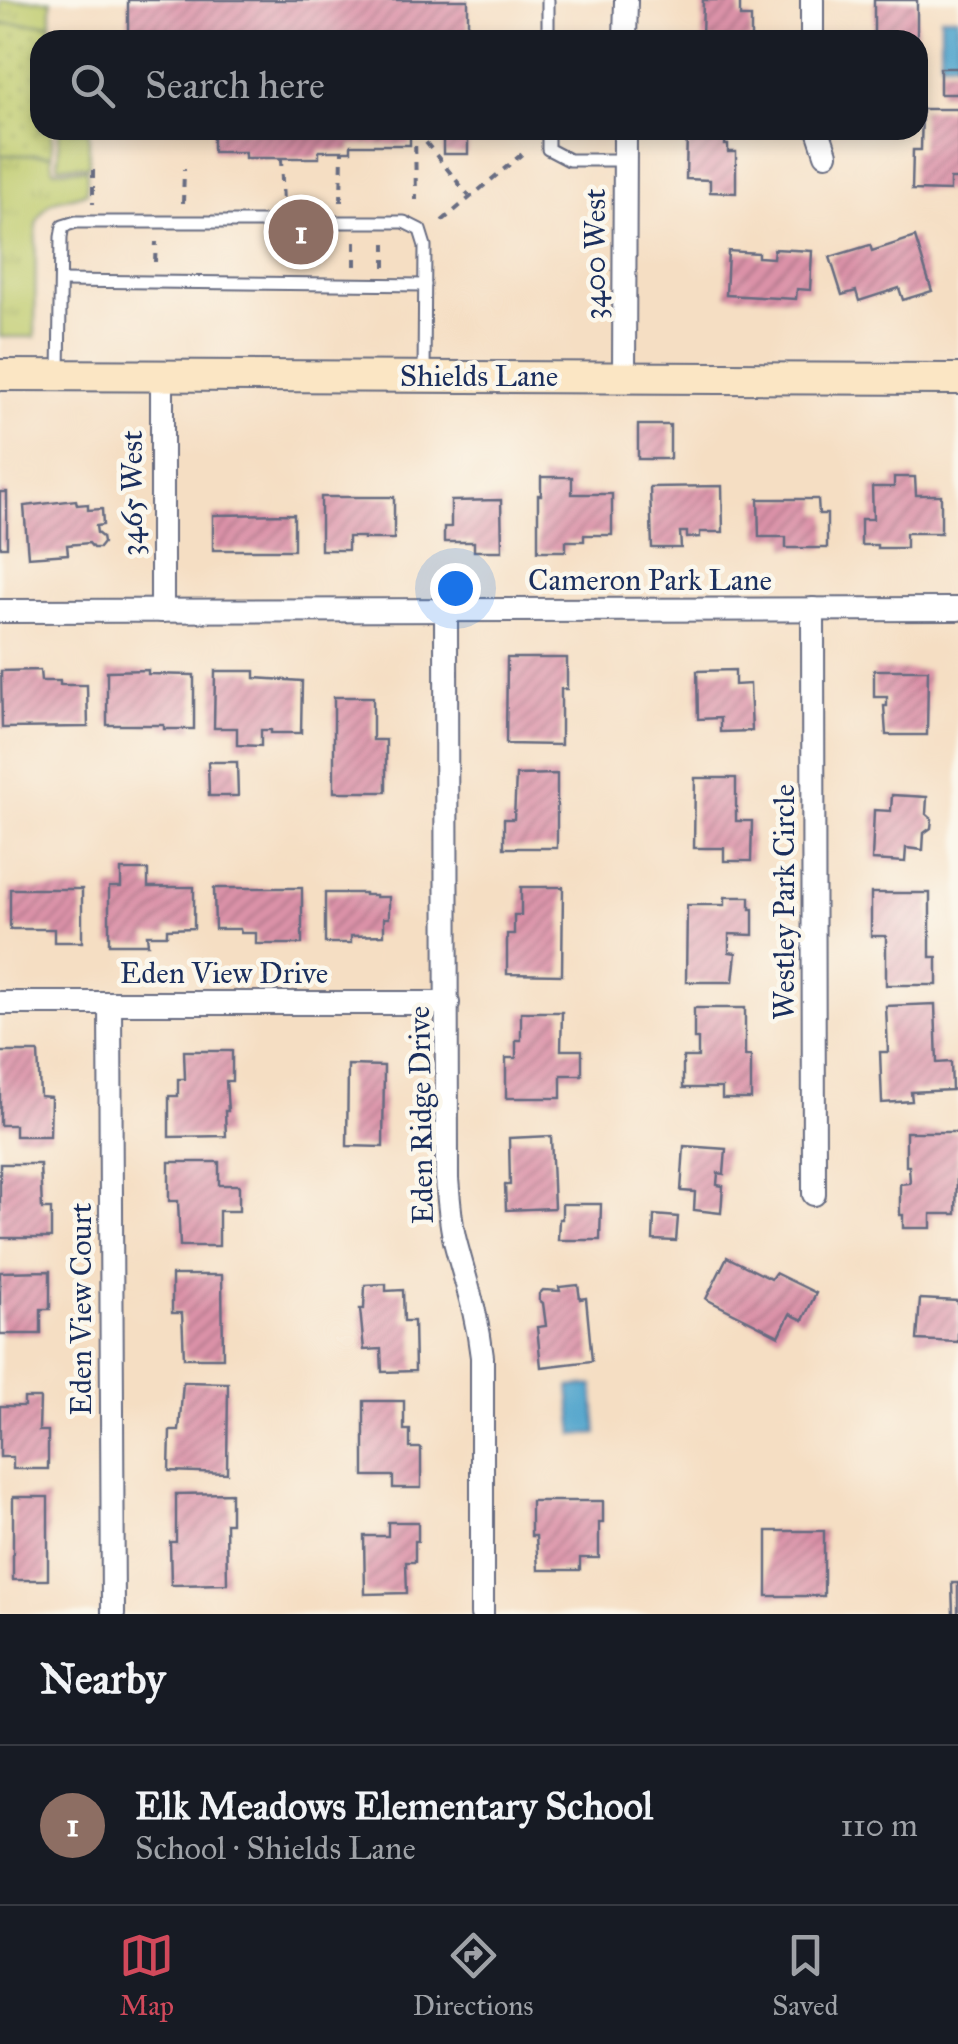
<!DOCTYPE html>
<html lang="en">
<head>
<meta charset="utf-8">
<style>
  body { margin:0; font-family:"IM FELL Great Primer",serif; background:#20242c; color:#f1f3f6 }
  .you { position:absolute; left:455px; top:588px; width:35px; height:35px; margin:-25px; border:8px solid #fff; border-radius:50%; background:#1a73e8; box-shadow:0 0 0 15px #1a73e833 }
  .badge { display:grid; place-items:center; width:65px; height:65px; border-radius:50%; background:#d1495b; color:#fff; font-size:32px; font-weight:700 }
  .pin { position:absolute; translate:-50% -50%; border:5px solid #fff; box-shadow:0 2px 10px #0006 }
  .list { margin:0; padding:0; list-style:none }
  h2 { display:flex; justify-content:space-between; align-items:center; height:130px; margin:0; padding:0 40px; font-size:42px }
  h2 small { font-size:32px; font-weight:400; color:#9ea1a6 }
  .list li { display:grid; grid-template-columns:65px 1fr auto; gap:30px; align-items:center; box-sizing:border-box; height:160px; padding:0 40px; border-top:2px solid #363941 }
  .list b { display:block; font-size:38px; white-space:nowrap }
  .list p { margin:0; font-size:32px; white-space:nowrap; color:#9ea1a6 }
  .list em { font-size:32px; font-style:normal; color:#9ea1a6 }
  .icon { flex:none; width:55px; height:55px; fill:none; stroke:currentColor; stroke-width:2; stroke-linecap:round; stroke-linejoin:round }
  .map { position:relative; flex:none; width:958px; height:1614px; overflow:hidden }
  .search { position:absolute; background:#171b24; box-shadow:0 5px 15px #0003; left:30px; right:30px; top:30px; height:110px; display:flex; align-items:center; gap:25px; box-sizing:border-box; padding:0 35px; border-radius:30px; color:#9ea1a6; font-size:38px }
  .sheet { height:290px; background:#171b24 }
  nav { display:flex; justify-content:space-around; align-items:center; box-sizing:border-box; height:140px; border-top:2px solid #363941; background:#171b24; font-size:28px; color:#9ea1a6 }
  nav a { display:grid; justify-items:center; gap:5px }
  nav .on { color:#d1495b }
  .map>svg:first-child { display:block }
  .grass { fill:url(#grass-tufts); stroke:#6c7c65; stroke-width:2.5 }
  .park { fill:url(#park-dots); stroke:#6c7c65; stroke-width:2.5 }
  .garden { fill:#beca6c; stroke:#6c7c65; stroke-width:2.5 }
  .water { fill:#51a4cc; stroke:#366a95; stroke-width:2.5 }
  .building { fill:url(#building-hatch) }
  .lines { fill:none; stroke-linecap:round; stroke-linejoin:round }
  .lane-casing { stroke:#676c81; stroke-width:15 }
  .street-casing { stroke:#676c81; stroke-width:26 }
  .secondary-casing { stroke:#676c81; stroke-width:34 }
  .path { stroke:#676c81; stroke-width:4; stroke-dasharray:8 8; stroke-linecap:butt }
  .lane { stroke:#fff; stroke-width:11 }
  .street { stroke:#fff; stroke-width:22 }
  .secondary { stroke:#fbe6c4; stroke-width:30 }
  .labels { text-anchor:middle; stroke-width:9; stroke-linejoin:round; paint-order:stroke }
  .street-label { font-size:30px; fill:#1b2f5e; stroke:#fbf7ec }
</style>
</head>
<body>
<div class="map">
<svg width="958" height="1614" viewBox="0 0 958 1614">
  <defs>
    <pattern id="grass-tufts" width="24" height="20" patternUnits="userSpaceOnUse" patternTransform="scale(2.5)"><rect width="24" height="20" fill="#beca6c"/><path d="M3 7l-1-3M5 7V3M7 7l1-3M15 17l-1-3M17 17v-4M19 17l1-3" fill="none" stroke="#a3ae60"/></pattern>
    <pattern id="park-dots" width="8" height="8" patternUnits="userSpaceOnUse" patternTransform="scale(2.5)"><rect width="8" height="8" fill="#beca6c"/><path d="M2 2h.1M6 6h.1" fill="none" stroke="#a3ae60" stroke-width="1.8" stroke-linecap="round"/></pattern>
    <pattern id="building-hatch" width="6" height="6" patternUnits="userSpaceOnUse" patternTransform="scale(2.5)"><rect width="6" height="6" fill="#db92a8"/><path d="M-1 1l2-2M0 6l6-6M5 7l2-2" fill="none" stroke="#b1788c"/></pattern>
  </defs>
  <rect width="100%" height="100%" fill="#fbf7ec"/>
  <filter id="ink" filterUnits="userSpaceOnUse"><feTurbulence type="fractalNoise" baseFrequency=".01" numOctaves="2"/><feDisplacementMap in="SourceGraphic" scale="20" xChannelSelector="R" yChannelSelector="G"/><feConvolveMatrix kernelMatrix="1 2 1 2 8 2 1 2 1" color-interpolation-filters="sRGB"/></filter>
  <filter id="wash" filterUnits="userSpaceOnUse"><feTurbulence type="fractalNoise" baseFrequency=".0048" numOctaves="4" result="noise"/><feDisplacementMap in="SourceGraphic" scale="40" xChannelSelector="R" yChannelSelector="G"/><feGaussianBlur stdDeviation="2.25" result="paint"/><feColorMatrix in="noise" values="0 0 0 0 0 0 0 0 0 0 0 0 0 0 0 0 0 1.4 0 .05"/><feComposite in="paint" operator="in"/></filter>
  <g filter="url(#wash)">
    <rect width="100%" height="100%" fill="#f5dec3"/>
    <g class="grass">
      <rect x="0" y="0" width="51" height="24"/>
      <path d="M0,155H52L53,170L87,169V192C62,204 51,190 36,224L35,337H0Z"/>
    </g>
    <polygon class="park" points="0,24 51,24 51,40 40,40 40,130 52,130 52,155 0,155"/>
    <polygon class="garden" points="59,130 89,130 89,166 58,166"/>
    <g class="water">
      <rect x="941" y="17" width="17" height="45"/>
      <polygon points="593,1385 597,1433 574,1435 569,1387"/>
    </g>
    <g id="blocks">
      <g class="building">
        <rect x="128" y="0" width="340" height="40"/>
        <polygon points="703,0 740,0 740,17 751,17 751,40 702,40"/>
        <rect x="874" y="0" width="43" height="40"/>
        <rect x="940" y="68" width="18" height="26"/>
        <polygon points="922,109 958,109 958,179 950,179 950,191 912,190 913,150 921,150"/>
        <polygon points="213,130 410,130 410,145 351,145 351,151 319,151 319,158 245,158 245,152 213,152"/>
        <rect x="443" y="130" width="25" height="24"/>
        <polygon points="687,130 726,130 725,145 728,145 728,152 736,152 736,193 710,192 710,180 686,179"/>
        <polygon points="915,237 932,291 903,300 899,288 859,301 856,291 842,295 830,257 870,245 872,251"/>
        <polygon points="774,249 812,251 810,290 797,289 796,299 726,295 728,251 758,253 758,257 773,258"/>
        <rect x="638" y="425" width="32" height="34"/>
        <polygon points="541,477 572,477 572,494 612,494 612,535 584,535 584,541 566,541 566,551 538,551 538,495 541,495"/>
        <polygon points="894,477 915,477 916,495 941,495 941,533 906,533 906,548 877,548 877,545 861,545 861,519 873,519 872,487 894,487"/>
        <polygon points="722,486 723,532 700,532 700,537 687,538 687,532 680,532 681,548 652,548 650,487"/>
        <rect x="0" y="492" width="7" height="55"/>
        <polygon points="321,497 394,497 394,539 364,539 364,537 348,537 348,550 321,550"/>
        <polygon points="758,499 818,499 819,514 827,514 827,548 786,548 786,537 759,537"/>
        <polygon points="76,500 77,505 88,504 88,510 102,509 103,525 96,526 97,533 102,537 103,543 99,548 93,548 89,543 67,545 68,554 28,557 24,506"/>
        <polygon points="501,500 502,551 474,551 474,542 444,542 444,527 451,527 451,501"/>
        <polygon points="294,514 294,550 213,550 213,515"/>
        <polygon points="507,658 567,658 567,689 561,689 561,745 506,744"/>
        <polygon points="40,670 41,681 60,681 60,685 87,685 88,727 2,728 1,671"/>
        <polygon points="148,670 148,674 194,675 194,729 164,729 164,725 107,725 107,671"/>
        <polygon points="735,670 735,685 750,684 752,731 720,732 720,718 698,719 697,671"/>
        <polygon points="874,670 928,670 927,735 886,735 884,706 887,706 887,697 874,697"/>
        <polygon points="215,671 255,671 255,678 302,681 301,733 271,733 271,730 261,730 261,746 237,745 237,728 214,728"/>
        <polygon points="334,697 373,697 373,740 386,740 386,792 334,792"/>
        <polygon points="208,762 237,762 238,796 209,796"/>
        <polygon points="557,774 557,848 504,848 504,819 514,819 516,775"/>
        <polygon points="695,778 736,778 736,821 752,821 751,861 724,861 724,848 694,848"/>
        <polygon points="892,795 927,797 926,814 932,819 931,828 924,833 923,850 906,848 905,862 872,860 874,810 891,811"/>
        <polygon points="121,870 148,870 148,887 194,887 194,928 167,929 167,935 147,935 148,944 109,944 109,887 121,887"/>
        <polygon points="521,887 563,887 562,975 507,974 507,934 514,934 514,915 521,915"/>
        <polygon points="214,888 302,888 302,944 256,944 256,933 241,933 240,929 215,929"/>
        <polygon points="10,889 82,889 82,942 54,942 54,929 10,929"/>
        <polygon points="325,893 365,893 365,895 376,895 376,897 389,897 389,918 384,918 384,935 351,936 351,943 325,943"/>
        <polygon points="871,893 930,893 930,957 937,957 937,985 886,985 886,936 871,936"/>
        <polygon points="725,897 750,897 750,909 753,909 753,935 729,934 729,952 736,953 733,982 686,982 687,905 725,905"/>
        <polygon points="935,1004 937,1063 951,1062 952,1090 911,1092 912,1101 882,1103 880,1052 888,1052 886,1006"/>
        <polygon points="694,1008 745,1008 745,1056 751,1056 751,1099 722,1099 722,1088 683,1088 683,1057 698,1057 698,1039 694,1039"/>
        <polygon points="521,1012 562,1012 561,1050 582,1050 582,1075 561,1075 561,1098 506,1098 506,1058 516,1058 516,1040 521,1040"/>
        <polygon points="184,1051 232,1051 232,1081 226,1081 228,1111 225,1111 226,1136 169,1137 169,1096 178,1096 178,1079 185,1079"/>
        <polygon points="0,1052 38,1052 40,1096 51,1097 50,1136 15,1136 15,1125 0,1125"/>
        <polygon points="348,1065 384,1066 383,1147 347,1146"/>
        <polygon points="906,1132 958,1132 956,1214 931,1214 931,1228 903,1228 903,1215 900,1215 900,1184 910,1183 909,1166 906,1166"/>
        <polygon points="551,1136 554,1208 506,1210 505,1185 510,1185 509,1138"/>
        <polygon points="684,1146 726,1149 724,1174 718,1173 717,1185 723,1186 721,1213 694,1210 695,1192 681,1191"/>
        <polygon points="169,1162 219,1162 219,1185 239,1185 239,1211 219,1211 219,1246 180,1246 178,1201 169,1201"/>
        <polygon points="0,1164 40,1164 42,1209 51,1209 51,1238 0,1238"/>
        <polygon points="562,1204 601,1204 600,1240 558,1240 559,1219 562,1219"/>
        <polygon points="654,1215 678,1217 676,1241 653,1240"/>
        <polygon points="727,1257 771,1279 775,1273 816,1293 803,1320 790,1314 779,1336 706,1299"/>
        <polygon points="50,1271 50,1309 41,1309 41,1334 0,1334 0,1272"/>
        <polygon points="172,1275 222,1275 223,1358 184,1358 182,1313 172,1313"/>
        <polygon points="386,1284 386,1291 403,1290 404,1321 414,1321 415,1371 382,1372 381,1349 364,1350 360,1309 364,1309 365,1285"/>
        <polygon points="578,1285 580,1299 586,1298 592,1361 541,1367 537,1327 546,1326 543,1303 539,1300 539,1294 543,1290 560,1291 559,1287"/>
        <polygon points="920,1299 958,1301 958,1342 917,1340"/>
        <polygon points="183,1382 228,1383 227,1473 169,1471 170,1431 179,1431"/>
        <polygon points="24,1398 40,1398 39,1431 48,1431 48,1469 13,1469 13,1457 0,1457 0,1406 24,1406"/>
        <polygon points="364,1401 404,1401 404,1430 410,1430 410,1448 421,1448 421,1488 393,1488 393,1476 364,1476"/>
        <polygon points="231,1493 231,1523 226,1523 227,1584 171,1585 170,1542 176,1542 176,1494"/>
        <rect x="13" y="1497" width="35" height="83"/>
        <polygon points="531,1501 603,1501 603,1523 599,1523 599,1558 580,1558 580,1570 538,1570 536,1536 531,1536"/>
        <polygon points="388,1522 418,1522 418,1541 415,1541 415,1562 406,1562 407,1593 365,1594 364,1536 388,1536"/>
        <rect x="767" y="1531" width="57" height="65"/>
        <polygon points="952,1583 958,1583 958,1614 953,1614"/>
      </g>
    </g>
  </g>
  <g filter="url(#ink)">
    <use href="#blocks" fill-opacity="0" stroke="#676c81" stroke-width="2.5"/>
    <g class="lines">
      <g class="lane-casing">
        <g id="lane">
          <polyline points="548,0 548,40"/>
          <polyline points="548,130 548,149 569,160 625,160"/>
          <polyline points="61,281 425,285"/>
          <polyline points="59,375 61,237 63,226 76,222 404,222 420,230 425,246 424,376"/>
        </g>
      </g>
      <g class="street-casing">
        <g id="street">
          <polyline points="625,40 626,0"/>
          <polyline points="812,40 812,0"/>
          <polyline points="818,130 826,154"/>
          <polyline points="162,375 162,611"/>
          <polyline points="624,377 625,130"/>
          <polyline points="813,609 814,1194"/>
          <path d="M446,610L447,1179C449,1200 450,1221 455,1241C466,1283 477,1313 482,1357V1614"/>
          <polyline points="0,611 958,609"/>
          <polyline points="0,1003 448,1003"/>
          <polyline points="110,1003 113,1614"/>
        </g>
      </g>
      <g class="secondary-casing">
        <polyline id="secondary" points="0,375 958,379"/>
      </g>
      <g class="path">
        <polyline points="415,130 416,200"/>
        <polyline points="416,130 469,196"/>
        <polyline points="281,158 283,203"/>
        <polyline points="93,170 93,204"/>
        <polyline points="341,202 342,151"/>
        <polyline points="183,203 184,169"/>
        <polyline points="442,221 522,154"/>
        <polyline points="355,242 355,268"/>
        <polyline points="385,243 385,269"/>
        <polyline points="155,262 156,242"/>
      </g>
      <use href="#lane" class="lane"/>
      <use href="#street" class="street"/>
      <use href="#secondary" class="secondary"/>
    </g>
  </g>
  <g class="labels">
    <g class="street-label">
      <text transform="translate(595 254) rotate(-90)" y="10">3400 West</text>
      <text x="479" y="386">Shields Lane</text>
      <text transform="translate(132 493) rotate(-90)" y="10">3465 West</text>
      <text x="650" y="590">Cameron Park Lane</text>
      <text transform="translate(784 902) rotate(-90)" y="10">Westley Park Circle</text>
      <text x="224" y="983">Eden View Drive</text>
      <text transform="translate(421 1115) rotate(-91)" y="10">Eden Ridge Drive</text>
      <text transform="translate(81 1309) rotate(-90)" y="10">Eden View Court</text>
    </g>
  </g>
</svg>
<div class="you"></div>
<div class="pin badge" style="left:301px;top:232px;background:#8d6e63">1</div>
<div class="search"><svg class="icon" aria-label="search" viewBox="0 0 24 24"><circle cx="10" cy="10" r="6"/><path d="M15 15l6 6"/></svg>Search here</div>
</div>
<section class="sheet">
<h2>Nearby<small></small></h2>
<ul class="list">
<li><span class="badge" style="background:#8d6e63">1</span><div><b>Elk Meadows Elementary School</b><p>School · Shields Lane</p></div><em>110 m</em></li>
</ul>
</section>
<nav>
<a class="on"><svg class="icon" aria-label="map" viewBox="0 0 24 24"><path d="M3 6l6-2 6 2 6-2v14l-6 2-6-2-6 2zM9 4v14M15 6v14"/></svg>Map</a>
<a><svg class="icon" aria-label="directions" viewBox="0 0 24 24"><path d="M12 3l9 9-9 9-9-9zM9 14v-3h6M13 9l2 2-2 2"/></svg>Directions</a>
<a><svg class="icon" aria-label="saved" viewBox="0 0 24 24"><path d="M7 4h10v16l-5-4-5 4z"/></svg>Saved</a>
</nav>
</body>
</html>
